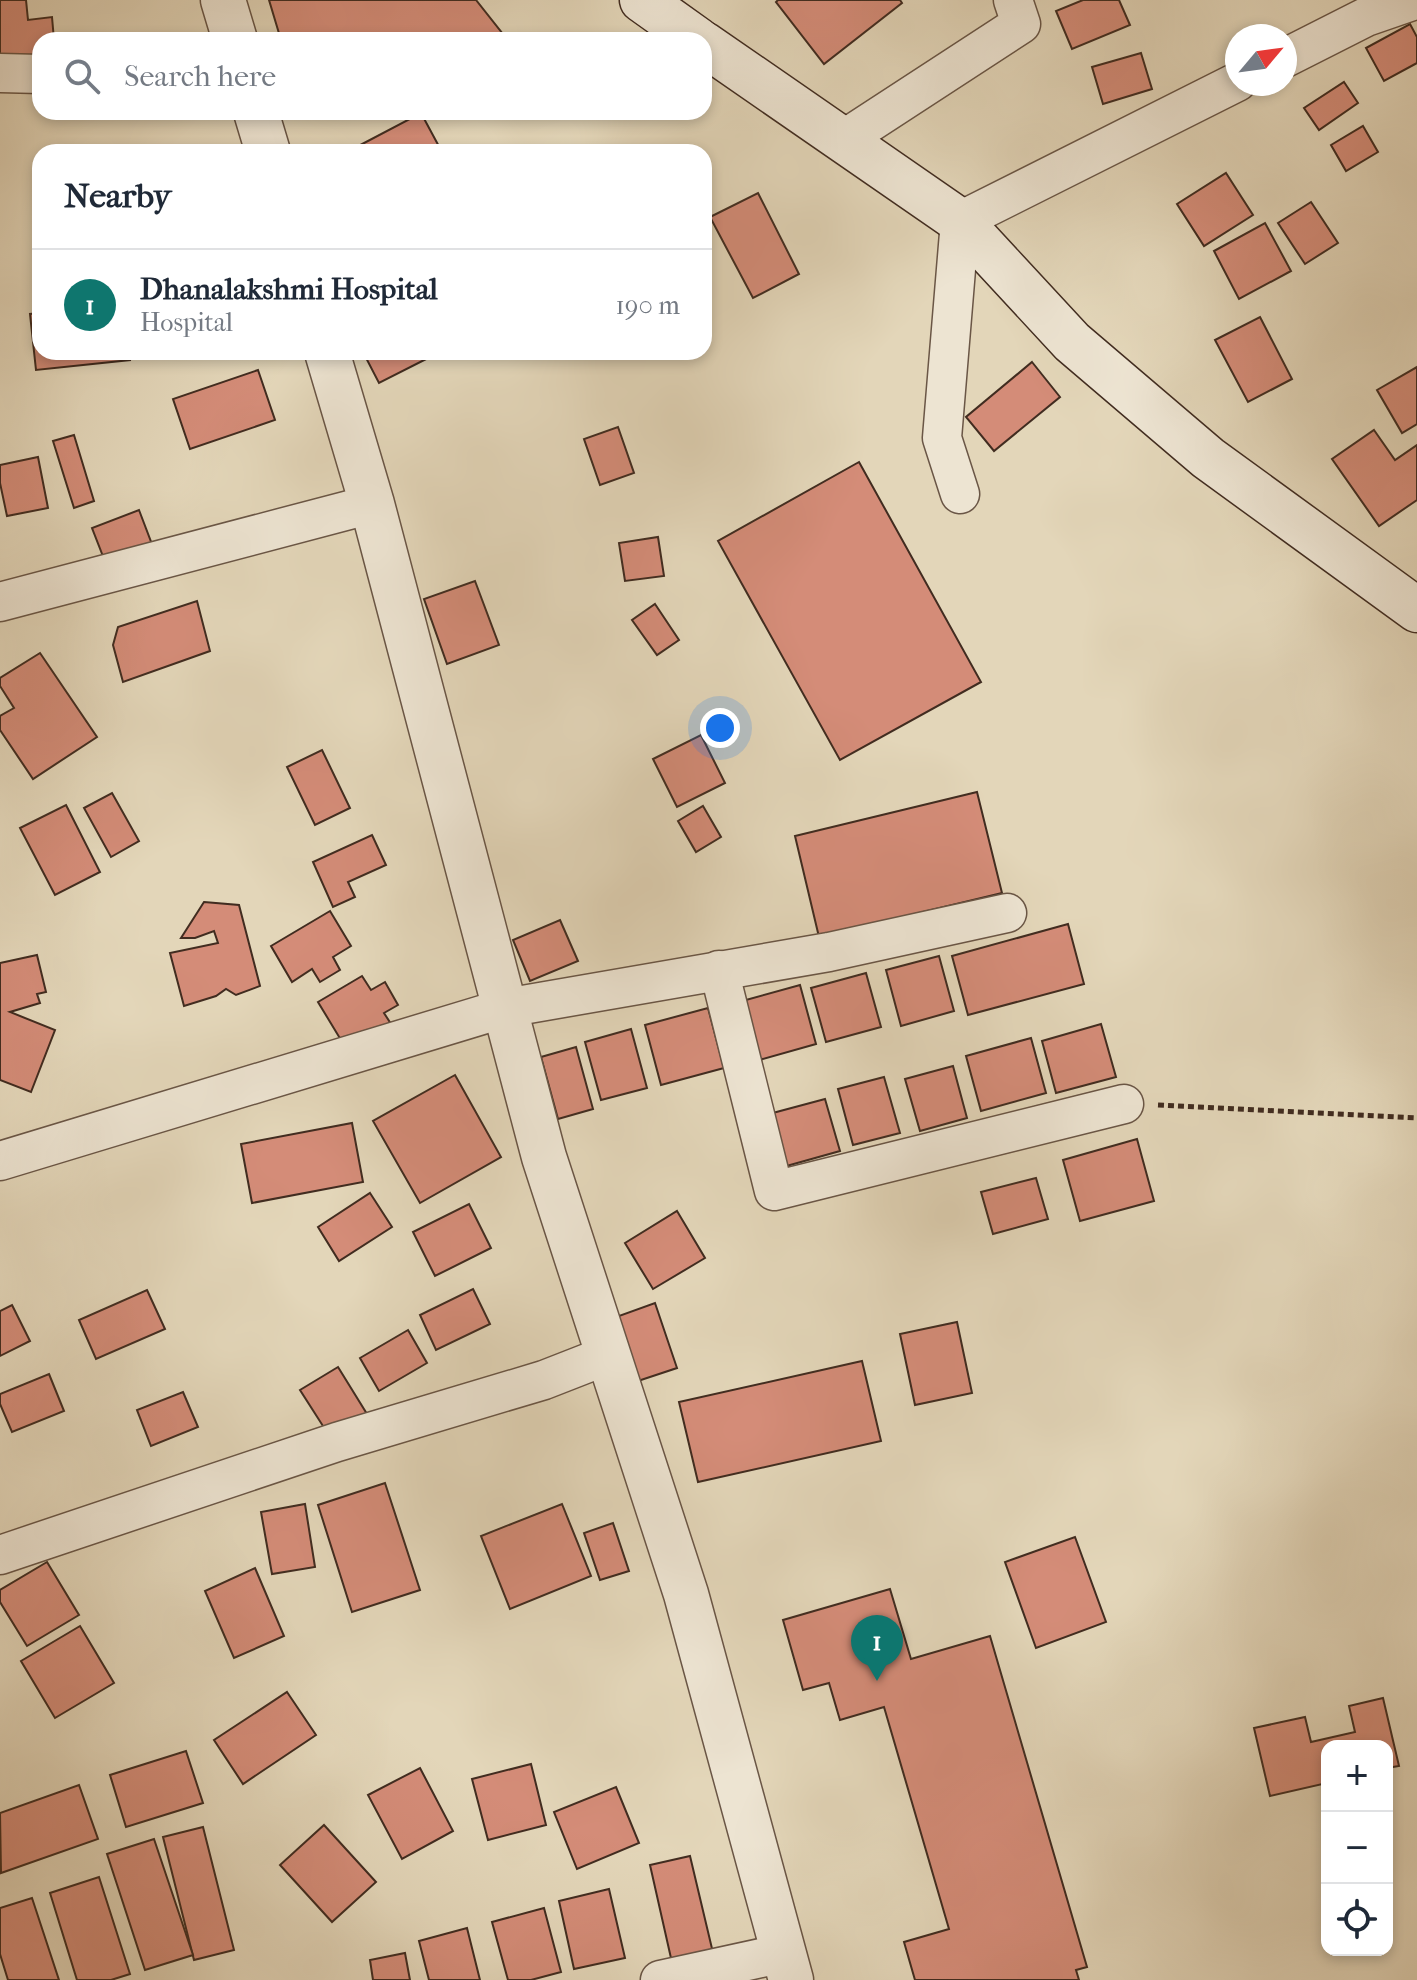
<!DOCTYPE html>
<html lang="en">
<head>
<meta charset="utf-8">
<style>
  body { margin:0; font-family:"IM FELL French Canon",serif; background:#f6f6f7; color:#1f2937 }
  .controls { position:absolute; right:24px; bottom:24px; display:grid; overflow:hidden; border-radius:16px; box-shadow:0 4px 12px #0003 }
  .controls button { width:72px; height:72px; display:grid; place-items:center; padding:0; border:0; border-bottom:2px solid #e0e1e3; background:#fff; color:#1f2937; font:40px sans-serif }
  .compass { position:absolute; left:1225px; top:24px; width:72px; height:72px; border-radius:50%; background:#fff; box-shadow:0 4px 12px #0003; rotate:61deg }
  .you { position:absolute; left:720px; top:728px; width:28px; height:28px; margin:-20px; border:6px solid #fff; border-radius:50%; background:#1a73e8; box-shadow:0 0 0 12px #1a73e833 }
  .badge { display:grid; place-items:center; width:52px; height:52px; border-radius:50%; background:#0f766e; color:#fff; font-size:26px; font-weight:700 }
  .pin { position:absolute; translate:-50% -66px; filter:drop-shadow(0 2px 4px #0008) }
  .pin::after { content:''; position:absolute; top:42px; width:28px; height:24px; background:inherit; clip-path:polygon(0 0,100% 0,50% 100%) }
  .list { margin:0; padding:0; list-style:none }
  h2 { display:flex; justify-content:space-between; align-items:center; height:104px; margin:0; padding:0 32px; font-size:34px }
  h2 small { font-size:26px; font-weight:400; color:#747a83 }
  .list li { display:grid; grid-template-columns:52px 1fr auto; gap:24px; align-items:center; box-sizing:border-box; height:112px; padding:0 32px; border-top:2px solid #e0e1e3 }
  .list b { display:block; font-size:30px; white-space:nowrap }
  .list p { margin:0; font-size:26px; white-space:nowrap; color:#747a83 }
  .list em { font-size:26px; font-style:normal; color:#747a83 }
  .icon { flex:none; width:44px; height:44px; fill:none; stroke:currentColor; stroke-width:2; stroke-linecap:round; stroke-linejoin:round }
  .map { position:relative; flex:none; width:1417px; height:1980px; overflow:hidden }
  .search { position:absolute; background:#fff; box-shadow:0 4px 12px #0003; left:32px; top:32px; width:680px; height:88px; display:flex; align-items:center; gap:20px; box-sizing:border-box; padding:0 28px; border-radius:24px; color:#747a83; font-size:30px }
  .panel { position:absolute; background:#fff; box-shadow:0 4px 12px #0003; left:32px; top:144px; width:680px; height:216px; border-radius:24px }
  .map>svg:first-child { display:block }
  .building { fill:#d48c78; stroke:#412c20; stroke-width:2 }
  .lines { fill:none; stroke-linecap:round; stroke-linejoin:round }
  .minor-casing { stroke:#6a5646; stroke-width:41 }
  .tertiary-casing { stroke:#6a5646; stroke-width:47 }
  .secondary-casing { stroke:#412c20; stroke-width:47 }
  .path { stroke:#412c20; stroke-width:5; stroke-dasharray:6 4; stroke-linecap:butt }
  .minor { stroke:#ede4d2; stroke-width:38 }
  .tertiary { stroke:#ede4d2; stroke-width:44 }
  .secondary { stroke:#ede4d2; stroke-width:44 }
</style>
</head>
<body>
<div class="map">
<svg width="1417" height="1980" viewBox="0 0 1417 1980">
  <rect width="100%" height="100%" fill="#e3d6b9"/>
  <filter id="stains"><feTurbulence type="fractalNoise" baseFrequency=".0025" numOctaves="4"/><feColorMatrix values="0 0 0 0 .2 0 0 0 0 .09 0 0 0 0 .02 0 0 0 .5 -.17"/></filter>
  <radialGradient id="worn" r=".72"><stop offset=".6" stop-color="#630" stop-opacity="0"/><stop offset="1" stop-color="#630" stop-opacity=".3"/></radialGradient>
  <g class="building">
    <polygon points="0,0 26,0 28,20 52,17 54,40 40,40 40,54 0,58"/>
    <polygon points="269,0 476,0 506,38 502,40 281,40"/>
    <polygon points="778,0 900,0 902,3 824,64 776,2"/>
    <polygon points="1083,0 1119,0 1130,25 1072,49 1056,11"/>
    <polygon points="1410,24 1417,37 1417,63 1384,81 1366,48"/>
    <polygon points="1141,53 1152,89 1103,104 1092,67"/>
    <polygon points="1344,82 1358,103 1319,130 1304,108"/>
    <polygon points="421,113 442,152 347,152"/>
    <polygon points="1363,126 1378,152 1346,171 1331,145"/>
    <polygon points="1226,173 1253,215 1204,246 1177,204"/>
    <polygon points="758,193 799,274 753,298 710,217"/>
    <polygon points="1311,202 1338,243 1305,264 1278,223"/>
    <polygon points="1265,223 1291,271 1239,299 1214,251"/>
    <polygon points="40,313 40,352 129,352 130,360 36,370 30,314"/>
    <polygon points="1260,317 1292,379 1248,402 1215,340"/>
    <polygon points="363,352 440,352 379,383"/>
    <polygon points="1032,362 1060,397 994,451 966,417"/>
    <polygon points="1417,367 1417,424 1402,433 1377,390"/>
    <polygon points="258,370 275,420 190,449 173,399"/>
    <polygon points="618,427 634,473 600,485 584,439"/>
    <polygon points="1374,430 1395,460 1417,445 1417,500 1379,526 1332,459"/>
    <polygon points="74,435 94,501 74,508 53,441"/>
    <polygon points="38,457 48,508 7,516 0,483 0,465"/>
    <polygon points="859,462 981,682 840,760 718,541"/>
    <polygon points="139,510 153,547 106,564 92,528"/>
    <polygon points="658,537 664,576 625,581 619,543"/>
    <polygon points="475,581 499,645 447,664 424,599"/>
    <polygon points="197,601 210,651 123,682 113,645 118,627"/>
    <polygon points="655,604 679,640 657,655 632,620"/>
    <polygon points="40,653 97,737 33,779 0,730 0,716 14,708 0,686 0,678"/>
    <polygon points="701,735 725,783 677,807 653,759"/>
    <polygon points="322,750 350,808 315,825 287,767"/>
    <polygon points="977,792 1002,893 819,937 795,836"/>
    <polygon points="112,793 139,841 111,857 84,808"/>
    <polygon points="66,805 100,872 55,895 20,828"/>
    <polygon points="703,806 721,837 696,852 678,821"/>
    <polygon points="372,835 386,865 348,882 355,897 333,907 313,862"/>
    <polygon points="204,902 239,905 260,986 236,995 226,989 216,996 184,1006 170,953 218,943 214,931 195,938 181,938"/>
    <polygon points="330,911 351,946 333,957 340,970 320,982 312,969 292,982 271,946"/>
    <polygon points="560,920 578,961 530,981 513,940"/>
    <polygon points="1068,924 1084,984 968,1015 952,956"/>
    <polygon points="37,955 46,992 37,994 40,1003 10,1012 55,1030 31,1092 0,1080 0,963"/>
    <polygon points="939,956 954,1011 901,1026 886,970"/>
    <polygon points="866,973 881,1027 826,1042 811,988"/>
    <polygon points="362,976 371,990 385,982 398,1005 384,1013 391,1024 347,1050 318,1002"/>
    <polygon points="800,985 816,1044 752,1062 735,1003"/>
    <polygon points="708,1008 724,1068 661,1085 645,1025"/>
    <polygon points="1101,1024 1116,1077 1056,1093 1042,1041"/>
    <polygon points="631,1029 647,1088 601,1100 585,1042"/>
    <polygon points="1031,1038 1046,1093 981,1111 966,1056"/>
    <polygon points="576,1047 593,1109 558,1119 541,1057"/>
    <polygon points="953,1066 967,1118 920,1131 905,1079"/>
    <polygon points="455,1075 501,1157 420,1203 373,1121"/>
    <polygon points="884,1077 900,1133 853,1145 838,1089"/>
    <polygon points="825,1099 840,1151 783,1167 769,1114"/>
    <polygon points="352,1123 363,1182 252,1203 241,1144"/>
    <polygon points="1137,1139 1154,1201 1080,1221 1063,1160"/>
    <polygon points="1036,1178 1048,1219 993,1234 981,1192"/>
    <polygon points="370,1193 392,1227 339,1261 318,1227"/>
    <polygon points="469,1204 491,1248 435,1276 413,1232"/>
    <polygon points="677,1211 705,1258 653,1289 625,1243"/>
    <polygon points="473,1289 490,1324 436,1350 420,1315"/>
    <polygon points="147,1290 165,1329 96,1359 79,1320"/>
    <polygon points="655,1303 677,1368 638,1381 616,1317"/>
    <polygon points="12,1305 30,1341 0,1356 0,1311"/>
    <polygon points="957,1322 972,1393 915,1405 900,1334"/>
    <polygon points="408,1330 427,1363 379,1391 360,1358"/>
    <polygon points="862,1361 881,1441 698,1482 679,1402"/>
    <polygon points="338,1367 367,1414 330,1437 300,1390"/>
    <polygon points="49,1374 64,1411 12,1432 0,1404 0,1394"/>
    <polygon points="183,1392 198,1427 151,1446 137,1410"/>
    <polygon points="385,1483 420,1590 352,1612 318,1505"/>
    <polygon points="305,1504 315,1567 272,1574 261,1512"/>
    <polygon points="562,1504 591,1576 510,1609 481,1536"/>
    <polygon points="613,1523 629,1571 600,1580 584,1533"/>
    <polygon points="1075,1537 1106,1622 1036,1648 1005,1562"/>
    <polygon points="47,1562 79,1615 27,1646 0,1602 0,1590"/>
    <polygon points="255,1568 284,1636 234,1658 205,1591"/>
    <polygon points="890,1589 911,1659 990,1636 1087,1967 1076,1970 1079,1980 915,1980 904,1942 949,1929 884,1707 840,1720 829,1683 803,1690 783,1620"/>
    <polygon points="80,1626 114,1683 55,1718 21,1661"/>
    <polygon points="287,1692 316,1735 243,1784 214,1740"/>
    <polygon points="1383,1698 1399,1766 1387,1768 1387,1746 1327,1746 1327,1783 1270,1796 1254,1728 1305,1717 1311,1742 1355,1732 1349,1706"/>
    <polygon points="186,1751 203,1803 126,1827 110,1775"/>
    <polygon points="531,1764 546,1825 488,1840 472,1779"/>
    <polygon points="420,1768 453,1831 402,1859 368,1795"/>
    <polygon points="79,1785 98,1839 1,1873 0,1813"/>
    <polygon points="616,1787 639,1843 577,1869 554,1812"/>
    <polygon points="324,1825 376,1882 332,1922 280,1865"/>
    <polygon points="203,1827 234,1950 194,1960 163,1837"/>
    <polygon points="154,1839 193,1955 145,1970 107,1854"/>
    <polygon points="690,1856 714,1957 673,1967 650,1865"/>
    <polygon points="99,1877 130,1974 111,1980 77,1980 50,1893"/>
    <polygon points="609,1889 625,1958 574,1969 559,1901"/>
    <polygon points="32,1898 59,1980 8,1980 0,1954 0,1908"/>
    <polygon points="544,1908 561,1972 531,1980 508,1980 492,1922"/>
    <polygon points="467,1928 480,1980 429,1980 419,1941"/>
    <polygon points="405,1953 410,1980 373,1980 370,1960"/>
  </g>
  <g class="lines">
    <g class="minor-casing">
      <g id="minor">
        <polyline points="1285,58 1366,17 1415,0"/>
        <polyline points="0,73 40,74"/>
        <polyline points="843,140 1021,24 1013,0"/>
        <polyline points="960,494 942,438 960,221 1237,82"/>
        <polyline points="0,602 372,504"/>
        <polyline points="719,970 774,1191 1124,1104"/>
        <polyline points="0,1161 505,1008 829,952 1007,913"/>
        <polyline points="0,1555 337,1442 544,1380 608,1355"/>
        <polyline points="660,1980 784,1953"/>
      </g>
    </g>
    <g class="tertiary-casing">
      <g id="tertiary">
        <polyline points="223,0 235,40"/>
        <polyline points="256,112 268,152"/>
        <polyline points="327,352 372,504 544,1157 686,1594 791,1980"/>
      </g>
    </g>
    <g class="secondary-casing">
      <g id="secondary">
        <polyline points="642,0 698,40"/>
        <polyline points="704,44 960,221 1072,342 1208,458 1417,610"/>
      </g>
    </g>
    <polyline class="path" points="1158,1105 1417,1118"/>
    <use href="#minor" class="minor"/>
    <use href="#tertiary" class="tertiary"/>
    <use href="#secondary" class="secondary"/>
  </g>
  <rect width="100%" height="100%" filter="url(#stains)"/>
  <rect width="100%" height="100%" fill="url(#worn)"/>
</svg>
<div class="controls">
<button>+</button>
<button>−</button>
<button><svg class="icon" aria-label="locate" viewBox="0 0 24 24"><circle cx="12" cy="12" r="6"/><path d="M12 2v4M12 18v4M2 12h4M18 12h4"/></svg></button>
</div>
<svg class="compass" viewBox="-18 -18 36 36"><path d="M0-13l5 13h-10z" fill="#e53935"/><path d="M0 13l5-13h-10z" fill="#747a83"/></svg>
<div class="you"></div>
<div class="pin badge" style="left:877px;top:1681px">1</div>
<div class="search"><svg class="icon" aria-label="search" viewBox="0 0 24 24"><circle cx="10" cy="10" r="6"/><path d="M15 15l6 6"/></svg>Search here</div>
<section class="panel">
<h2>Nearby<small></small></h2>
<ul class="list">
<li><span class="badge">1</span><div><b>Dhanalakshmi Hospital</b><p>Hospital</p></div><em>190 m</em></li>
</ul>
</section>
</div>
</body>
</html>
